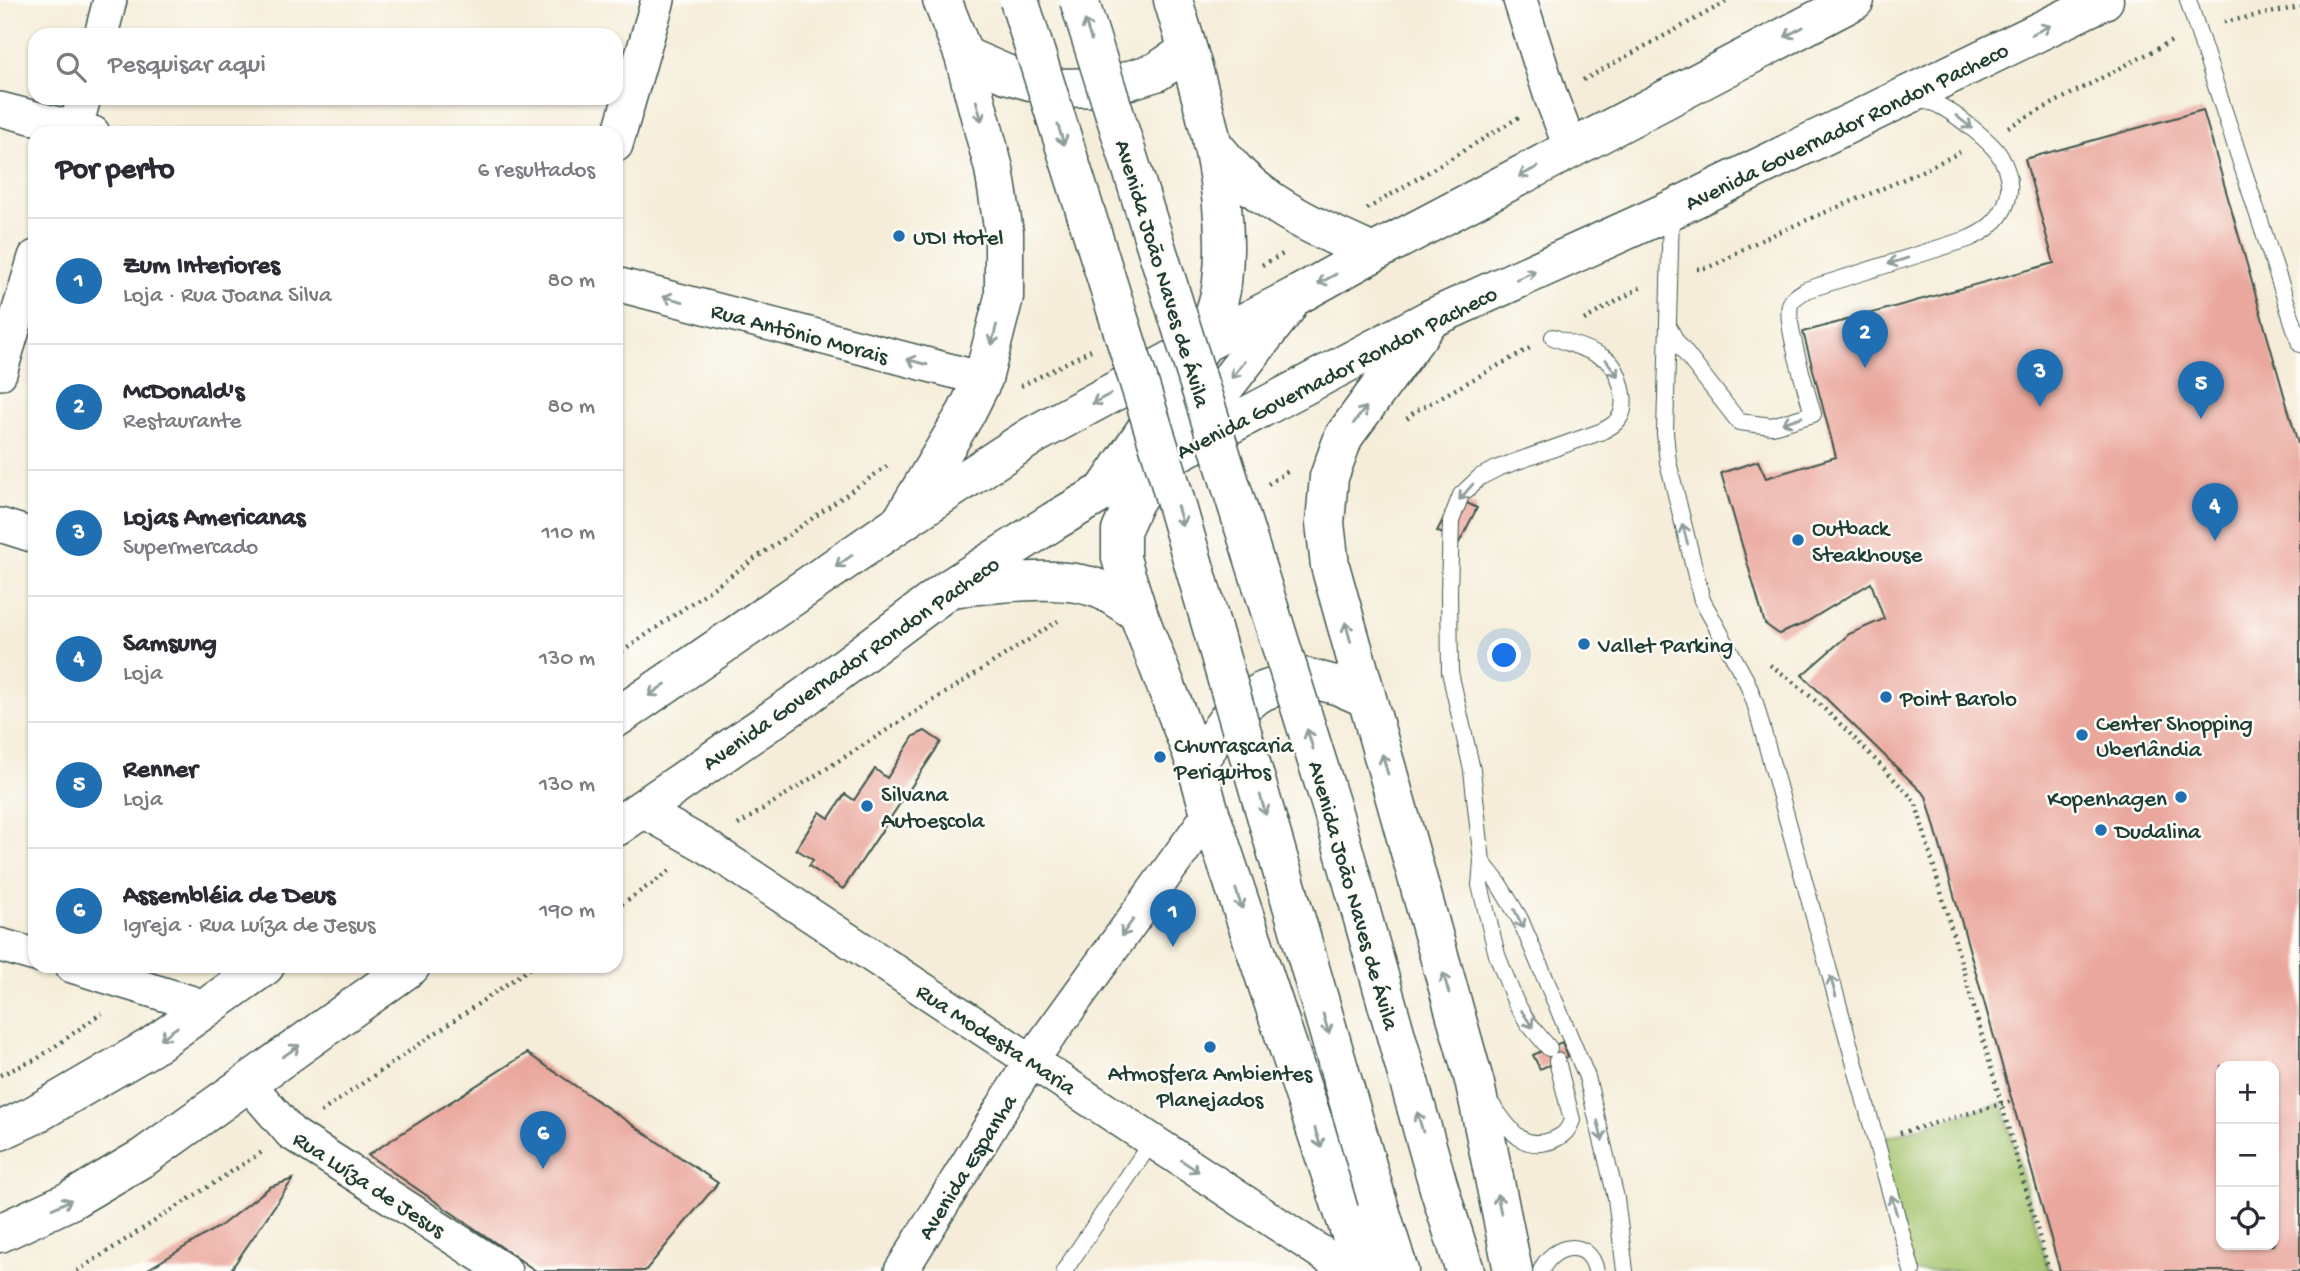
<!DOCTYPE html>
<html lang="pt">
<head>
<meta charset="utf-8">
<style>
  body { margin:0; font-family:"Gochi Hand",sans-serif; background:#f2f2f3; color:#2b2b33 }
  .controls { position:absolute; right:21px; bottom:21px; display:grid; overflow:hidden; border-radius:14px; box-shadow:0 2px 5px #0004 }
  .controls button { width:63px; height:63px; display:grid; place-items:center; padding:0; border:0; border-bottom:2px solid #e1e1e2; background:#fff; color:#2b2b33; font:35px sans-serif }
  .you { position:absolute; left:1505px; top:656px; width:24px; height:24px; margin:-18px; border:5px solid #fff; border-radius:50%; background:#1a73e8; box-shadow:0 0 0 10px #1a73e833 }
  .badge { display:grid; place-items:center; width:46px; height:46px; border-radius:50%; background:#1f6fb2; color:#fff; font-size:23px; font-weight:700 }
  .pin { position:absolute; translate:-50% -58px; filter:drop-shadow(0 2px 4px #0008) }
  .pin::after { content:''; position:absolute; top:37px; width:24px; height:21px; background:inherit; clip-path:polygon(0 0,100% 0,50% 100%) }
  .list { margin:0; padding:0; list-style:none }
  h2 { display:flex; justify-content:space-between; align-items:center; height:91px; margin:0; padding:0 28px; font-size:30px }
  h2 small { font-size:23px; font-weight:400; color:#7c7c81 }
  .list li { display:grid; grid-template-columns:46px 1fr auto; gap:21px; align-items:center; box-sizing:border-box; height:126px; padding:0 28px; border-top:2px solid #e1e1e2 }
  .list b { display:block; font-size:26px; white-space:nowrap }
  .list p { margin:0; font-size:23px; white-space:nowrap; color:#7c7c81 }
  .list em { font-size:23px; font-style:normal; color:#7c7c81 }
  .icon { flex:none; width:38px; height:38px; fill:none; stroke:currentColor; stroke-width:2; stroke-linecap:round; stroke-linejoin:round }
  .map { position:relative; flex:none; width:2300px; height:1271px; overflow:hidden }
  .search { position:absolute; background:#fff; box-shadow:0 2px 5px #0004; left:28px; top:28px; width:595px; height:77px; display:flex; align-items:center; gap:18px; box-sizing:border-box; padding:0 24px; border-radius:21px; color:#7c7c81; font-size:26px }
  .panel { position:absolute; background:#fff; box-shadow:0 2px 5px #0004; left:28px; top:126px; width:595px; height:847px; border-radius:21px }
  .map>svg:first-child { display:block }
  .green { fill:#a2c26a; stroke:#60804f; stroke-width:2 }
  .building { fill:#eaa79d; fill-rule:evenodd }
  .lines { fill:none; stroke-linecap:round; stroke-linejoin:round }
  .lane-casing { stroke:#3f574d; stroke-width:18 }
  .street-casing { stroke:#3f574d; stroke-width:36 }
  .secondary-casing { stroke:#3f574d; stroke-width:41 }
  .primary-casing { stroke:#3f574d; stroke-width:41 }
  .path { stroke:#3f574d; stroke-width:4.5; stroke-dasharray:2 5; stroke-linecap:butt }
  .lane { stroke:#fff; stroke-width:16 }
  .street { stroke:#fff; stroke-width:33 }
  .secondary { stroke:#fff; stroke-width:38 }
  .primary { stroke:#fff; stroke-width:38 }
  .secondary-bridge-casing { stroke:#3f574d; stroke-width:41; stroke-linecap:butt }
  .secondary-bridge { stroke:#fff; stroke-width:38 }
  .oneway { stroke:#8f9e9a }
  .poi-dot { fill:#1f6fb2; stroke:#fdfcf7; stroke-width:2.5 }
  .labels { text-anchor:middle; stroke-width:5; stroke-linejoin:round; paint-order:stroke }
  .street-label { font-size:23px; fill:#1f3d34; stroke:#fdfcf7 }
  .poi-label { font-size:23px; fill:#1f3d34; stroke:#fdfcf7; text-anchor:start }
</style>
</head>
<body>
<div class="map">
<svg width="2300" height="1271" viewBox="0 0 2300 1271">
  <rect width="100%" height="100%" fill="#fdfcf7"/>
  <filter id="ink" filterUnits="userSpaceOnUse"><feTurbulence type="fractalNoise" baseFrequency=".0143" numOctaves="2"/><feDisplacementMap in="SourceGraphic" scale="14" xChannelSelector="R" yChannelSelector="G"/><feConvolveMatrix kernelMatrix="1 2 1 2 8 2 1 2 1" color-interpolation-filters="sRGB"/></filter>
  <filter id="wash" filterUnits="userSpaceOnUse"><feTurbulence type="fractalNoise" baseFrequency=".00686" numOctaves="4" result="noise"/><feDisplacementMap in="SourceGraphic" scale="28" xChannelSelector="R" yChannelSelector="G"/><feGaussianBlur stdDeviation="1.57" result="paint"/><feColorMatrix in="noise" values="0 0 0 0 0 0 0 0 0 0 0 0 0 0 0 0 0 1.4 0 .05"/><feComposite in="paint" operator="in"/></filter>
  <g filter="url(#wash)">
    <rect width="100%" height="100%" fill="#f5edd9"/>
    <polygon class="green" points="2002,1103 2049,1271 1912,1271 1876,1140"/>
    <g id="blocks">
      <g class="building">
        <path d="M2203,110L2300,451V1271H2060L1926,796L1802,675L1849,634L1884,619L1871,583L1803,624L1779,634L1765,624L1721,473L1758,461L1766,478L1836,457L1803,332L2054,263L2025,159ZM2221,1066H2274V1245H2221Z"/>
        <polygon points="1455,497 1477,508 1459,543 1437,531"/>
        <polygon points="925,731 941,742 843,889 809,866 813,860 796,849 820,812 829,818 845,794 854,800 875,769 887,778 914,736"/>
        <polygon points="1562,1042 1568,1057 1540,1069 1533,1055"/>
        <polygon points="527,1053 718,1183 645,1271 536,1271 368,1155"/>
        <polygon points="293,1179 230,1271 145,1271 223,1224 270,1187"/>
      </g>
    </g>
  </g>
  <g filter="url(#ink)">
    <use href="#blocks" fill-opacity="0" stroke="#3f574d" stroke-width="2"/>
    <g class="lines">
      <g class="lane-casing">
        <g id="lane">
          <polyline points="2188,0 2300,344"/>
          <polyline points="1671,212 1665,433 1668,462 1702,600 1747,682 1755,703 1912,1271"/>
          <path d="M1668,326L1676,341L1739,422L1772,426L1813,414C1807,392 1785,324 1790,305C1792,298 1800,294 1806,290L1968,239C2004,224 2021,192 2000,156C1991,141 1952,111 1936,104C1930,101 1921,101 1914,100"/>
          <polyline points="1482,862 1497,881 1520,919 1587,1077 1616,1198 1625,1271"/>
          <path d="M1549,1048L1528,1023L1515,1001L1497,955L1480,885L1482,862L1472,770L1450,672L1449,592L1451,521L1461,495L1480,477L1498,468L1600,432C1608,428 1617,424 1621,415C1628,400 1619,368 1606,359C1590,349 1570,344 1553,337"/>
          <path d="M1488,1100C1508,1124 1518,1153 1553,1140C1564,1135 1568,1131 1572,1120L1557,1061"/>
          <polyline points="1064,1271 1152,1141"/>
          <path d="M1541,1271C1552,1244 1589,1237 1596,1271"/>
        </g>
      </g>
      <g class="street-casing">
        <g id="street">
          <polyline points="1520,0 1551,97 1571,149"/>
          <polyline points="101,35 110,0"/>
          <polyline points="0,109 93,133"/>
          <polyline points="74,133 84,98"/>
          <polyline points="616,145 658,0"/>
          <polyline points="616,284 983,379"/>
          <polyline points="0,373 35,257"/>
          <polyline points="0,525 35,536"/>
          <polyline points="642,810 706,846 1349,1271"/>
          <polyline points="0,945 35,955"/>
          <polyline points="72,966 206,1007"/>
          <polyline points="247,1082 291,1133 505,1271"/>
          <polyline points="901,1271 1031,1061 1210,813"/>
        </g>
      </g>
      <g class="secondary-casing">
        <g id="secondary">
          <path d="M1173,0C1199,88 1233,189 1222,282C1220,303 1211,323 1204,343"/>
          <polyline points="964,56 1006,74 1055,88 1107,87 1156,72 1188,51"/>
          <polyline points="901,522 966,413 983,379 1004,297 1004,233 994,169 964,56 942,0"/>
          <polyline points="1439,1188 1465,1271"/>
          <polyline points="1377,1200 1399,1271"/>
        </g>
      </g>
      <g class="primary-casing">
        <g id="primary">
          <path d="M1212,144C1222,155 1231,167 1241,177C1278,212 1328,233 1373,253"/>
          <polyline points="1287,307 1226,385 1160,461 1134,502 1121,531 1121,558 1126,575 1138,613 1196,764 1210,813 1363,1271"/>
          <polyline points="1425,326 1344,436 1329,477 1325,523 1330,566 1475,1084 1513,1271"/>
          <polyline points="1107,487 1200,349"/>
          <path d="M959,587C1001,583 1068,573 1106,592C1117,598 1128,606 1138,613"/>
          <polyline points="616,718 901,522 1032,436 1204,343 1294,297 1373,253 1855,0"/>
          <polyline points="1196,764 1235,709 1263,691 1305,677 1339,686 1366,698"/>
          <polyline points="616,827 805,697 950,588 1054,521 1103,492 1430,319 1671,210 2104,0"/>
          <polyline points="0,1131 34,1115 151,1047 265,966"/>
          <polyline points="0,1233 71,1200 144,1157 411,966"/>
        </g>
      </g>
      <g class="path">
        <polyline points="2224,22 2300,7"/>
        <polyline points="1583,80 1730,0"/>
        <polyline points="2008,127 2174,40"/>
        <polyline points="1367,209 1521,116"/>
        <polyline points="1262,265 1285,253"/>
        <path d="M1697,269C1717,268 1733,253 1751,245C1820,212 1892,188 1960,152"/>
        <polyline points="1584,320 1643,286"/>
        <polyline points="1021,386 1091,350"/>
        <polyline points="1407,419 1414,412 1530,348"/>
        <polyline points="1268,484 1290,470"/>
        <polyline points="616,656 887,466"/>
        <path d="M1770,665C1824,702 1869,754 1915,801L2049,1271"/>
        <polyline points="738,825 1058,621"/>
        <polyline points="616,908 673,869"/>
        <polyline points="0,1075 37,1059 102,1013"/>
        <polyline points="321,1112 533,966"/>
        <polyline points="1900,1133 2012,1101"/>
        <polyline points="77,1271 262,1152"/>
      </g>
      <use href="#lane" class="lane"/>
      <use href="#street" class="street"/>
      <use href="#secondary" class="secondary"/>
      <use href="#primary" class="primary"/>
      <g class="secondary-bridge-casing">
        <g id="secondary-bridge">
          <polyline points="1019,0 1167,472 1377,1200"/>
          <polyline points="1079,0 1332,809 1439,1188"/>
        </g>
      </g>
      <use href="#secondary-bridge" class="secondary-bridge"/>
    </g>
    <defs><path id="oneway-shaft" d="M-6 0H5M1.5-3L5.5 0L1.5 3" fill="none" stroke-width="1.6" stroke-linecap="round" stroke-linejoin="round" transform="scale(1.75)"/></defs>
    <g class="oneway">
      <use href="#oneway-shaft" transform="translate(1088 30) rotate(-107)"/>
      <use href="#oneway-shaft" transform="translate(2041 30) rotate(-26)"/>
      <use href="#oneway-shaft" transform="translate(1794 32) rotate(152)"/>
      <use href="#oneway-shaft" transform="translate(979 111) rotate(75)"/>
      <use href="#oneway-shaft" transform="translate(1964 122) rotate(39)"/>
      <use href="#oneway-shaft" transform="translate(1061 135) rotate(73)"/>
      <use href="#oneway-shaft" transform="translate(1528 172) rotate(152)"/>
      <use href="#oneway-shaft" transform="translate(1898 261) rotate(163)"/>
      <use href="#oneway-shaft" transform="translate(1526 275) rotate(-24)"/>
      <use href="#oneway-shaft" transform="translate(1327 279) rotate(151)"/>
      <use href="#oneway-shaft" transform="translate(673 299) rotate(-165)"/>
      <use href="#oneway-shaft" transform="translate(994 335) rotate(104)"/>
      <use href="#oneway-shaft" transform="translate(917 362) rotate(-165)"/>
      <use href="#oneway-shaft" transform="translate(1612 368) rotate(54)"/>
      <use href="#oneway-shaft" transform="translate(1238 370) rotate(128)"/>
      <use href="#oneway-shaft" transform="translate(1101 399) rotate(152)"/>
      <use href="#oneway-shaft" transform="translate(1360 415) rotate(-52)"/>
      <use href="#oneway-shaft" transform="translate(1792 420) rotate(163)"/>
      <use href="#oneway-shaft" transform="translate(1466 492) rotate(131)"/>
      <use href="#oneway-shaft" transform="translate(1180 516) rotate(74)"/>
      <use href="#oneway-shaft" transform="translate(1685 534) rotate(-105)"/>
      <use href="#oneway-shaft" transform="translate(844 561) rotate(145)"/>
      <use href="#oneway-shaft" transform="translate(1348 632) rotate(-105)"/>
      <use href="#oneway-shaft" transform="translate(657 690) rotate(145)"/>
      <use href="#oneway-shaft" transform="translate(1310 739) rotate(-107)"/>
      <use href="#oneway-shaft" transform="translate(1385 764) rotate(-106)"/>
      <use href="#oneway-shaft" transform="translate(1263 805) rotate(74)"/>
      <use href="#oneway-shaft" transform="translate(1239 899) rotate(72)"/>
      <use href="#oneway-shaft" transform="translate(1519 919) rotate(64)"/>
      <use href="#oneway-shaft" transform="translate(1127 928) rotate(126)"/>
      <use href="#oneway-shaft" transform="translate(1446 983) rotate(-106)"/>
      <use href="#oneway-shaft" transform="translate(1833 986) rotate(-106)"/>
      <use href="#oneway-shaft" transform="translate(1527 1019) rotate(57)"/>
      <use href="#oneway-shaft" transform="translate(1326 1024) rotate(74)"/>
      <use href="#oneway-shaft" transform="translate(169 1033) rotate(144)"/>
      <use href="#oneway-shaft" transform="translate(291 1051) rotate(-35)"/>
      <use href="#oneway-shaft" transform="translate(1420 1122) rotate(-106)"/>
      <use href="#oneway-shaft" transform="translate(1600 1131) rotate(77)"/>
      <use href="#oneway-shaft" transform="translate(1318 1138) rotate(72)"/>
      <use href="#oneway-shaft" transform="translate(1190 1166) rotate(34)"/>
      <use href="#oneway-shaft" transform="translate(62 1204) rotate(-26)"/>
      <use href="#oneway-shaft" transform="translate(1499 1204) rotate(-102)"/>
      <use href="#oneway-shaft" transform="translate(1894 1205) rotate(-106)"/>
    </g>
  </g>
  <g class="poi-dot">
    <circle cx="899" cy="236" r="7"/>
    <circle cx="1798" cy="540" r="7"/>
    <circle cx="1584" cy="644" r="7"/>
    <circle cx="1886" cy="697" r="7"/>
    <circle cx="2082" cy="735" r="7"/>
    <circle cx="1160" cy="757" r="7"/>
    <circle cx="2181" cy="797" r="7"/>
    <circle cx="867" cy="806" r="7"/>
    <circle cx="2101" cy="830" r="7"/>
    <circle cx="1210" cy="1047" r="7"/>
  </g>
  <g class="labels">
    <g class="street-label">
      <text transform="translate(1846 125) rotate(-26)" y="8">Avenida Governador Rondon Pacheco</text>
      <text transform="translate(1164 273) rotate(73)" y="8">Avenida João Naves de Ávila</text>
      <text transform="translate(800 332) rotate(15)" y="8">Rua Antônio Morais</text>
      <text transform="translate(1336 371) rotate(-27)" y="8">Avenida Governador Rondon Pacheco</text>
      <text transform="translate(850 662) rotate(-35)" y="8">Avenida Governador Rondon Pacheco</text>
      <text transform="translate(1355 895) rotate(74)" y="8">Avenida João Naves de Ávila</text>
      <text transform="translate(997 1038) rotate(33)" y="8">Rua Modesta Maria</text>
      <text transform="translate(966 1166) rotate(-58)" y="8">Avenida Espanha</text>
      <text transform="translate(370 1183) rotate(33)" y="8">Rua Luíza de Jesus</text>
    </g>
    <g class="poi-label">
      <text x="913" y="244">UDI Hotel</text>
      <text x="1812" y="535">Outback<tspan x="1812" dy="26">Steakhouse</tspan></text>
      <text x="1598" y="652">Vallet Parking</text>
      <text x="1900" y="705">Point Barolo</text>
      <text x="2096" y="730">Center Shopping<tspan x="2096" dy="26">Uberlândia</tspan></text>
      <text x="1174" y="752">Churrascaria<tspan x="1174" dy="26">Periquitos</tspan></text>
      <text x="881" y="801">Silvana<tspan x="881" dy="26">Autoescola</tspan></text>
      <text x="2167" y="805" text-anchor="end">Kopenhagen</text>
      <text x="2115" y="838">Dudalina</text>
      <text x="1210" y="1080" text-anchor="middle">Atmosfera Ambientes<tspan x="1210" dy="26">Planejados</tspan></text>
    </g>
  </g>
</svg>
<div class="controls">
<button>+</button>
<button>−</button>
<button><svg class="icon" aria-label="locate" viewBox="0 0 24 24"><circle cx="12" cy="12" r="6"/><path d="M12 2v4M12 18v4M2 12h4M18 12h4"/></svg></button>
</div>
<div class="you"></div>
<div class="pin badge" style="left:1173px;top:947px">1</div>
<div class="pin badge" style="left:1865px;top:368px">2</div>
<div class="pin badge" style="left:2040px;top:407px">3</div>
<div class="pin badge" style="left:2215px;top:541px">4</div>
<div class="pin badge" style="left:2201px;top:419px">5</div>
<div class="pin badge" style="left:543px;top:1169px">6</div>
<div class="search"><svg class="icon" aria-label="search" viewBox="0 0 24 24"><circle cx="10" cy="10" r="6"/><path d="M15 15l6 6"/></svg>Pesquisar aqui</div>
<section class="panel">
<h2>Por perto<small>6 resultados</small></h2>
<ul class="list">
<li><span class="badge">1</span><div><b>Zum Interiores</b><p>Loja · Rua Joana Silva</p></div><em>80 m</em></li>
<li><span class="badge">2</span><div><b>McDonald's</b><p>Restaurante</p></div><em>80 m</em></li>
<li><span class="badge">3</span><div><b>Lojas Americanas</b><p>Supermercado</p></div><em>110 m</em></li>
<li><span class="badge">4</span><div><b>Samsung</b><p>Loja</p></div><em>130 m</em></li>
<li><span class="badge">5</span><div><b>Renner</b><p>Loja</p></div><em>130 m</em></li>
<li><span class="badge">6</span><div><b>Assembléia de Deus</b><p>Igreja · Rua Luíza de Jesus</p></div><em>190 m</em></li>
</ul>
</section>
</div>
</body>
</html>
